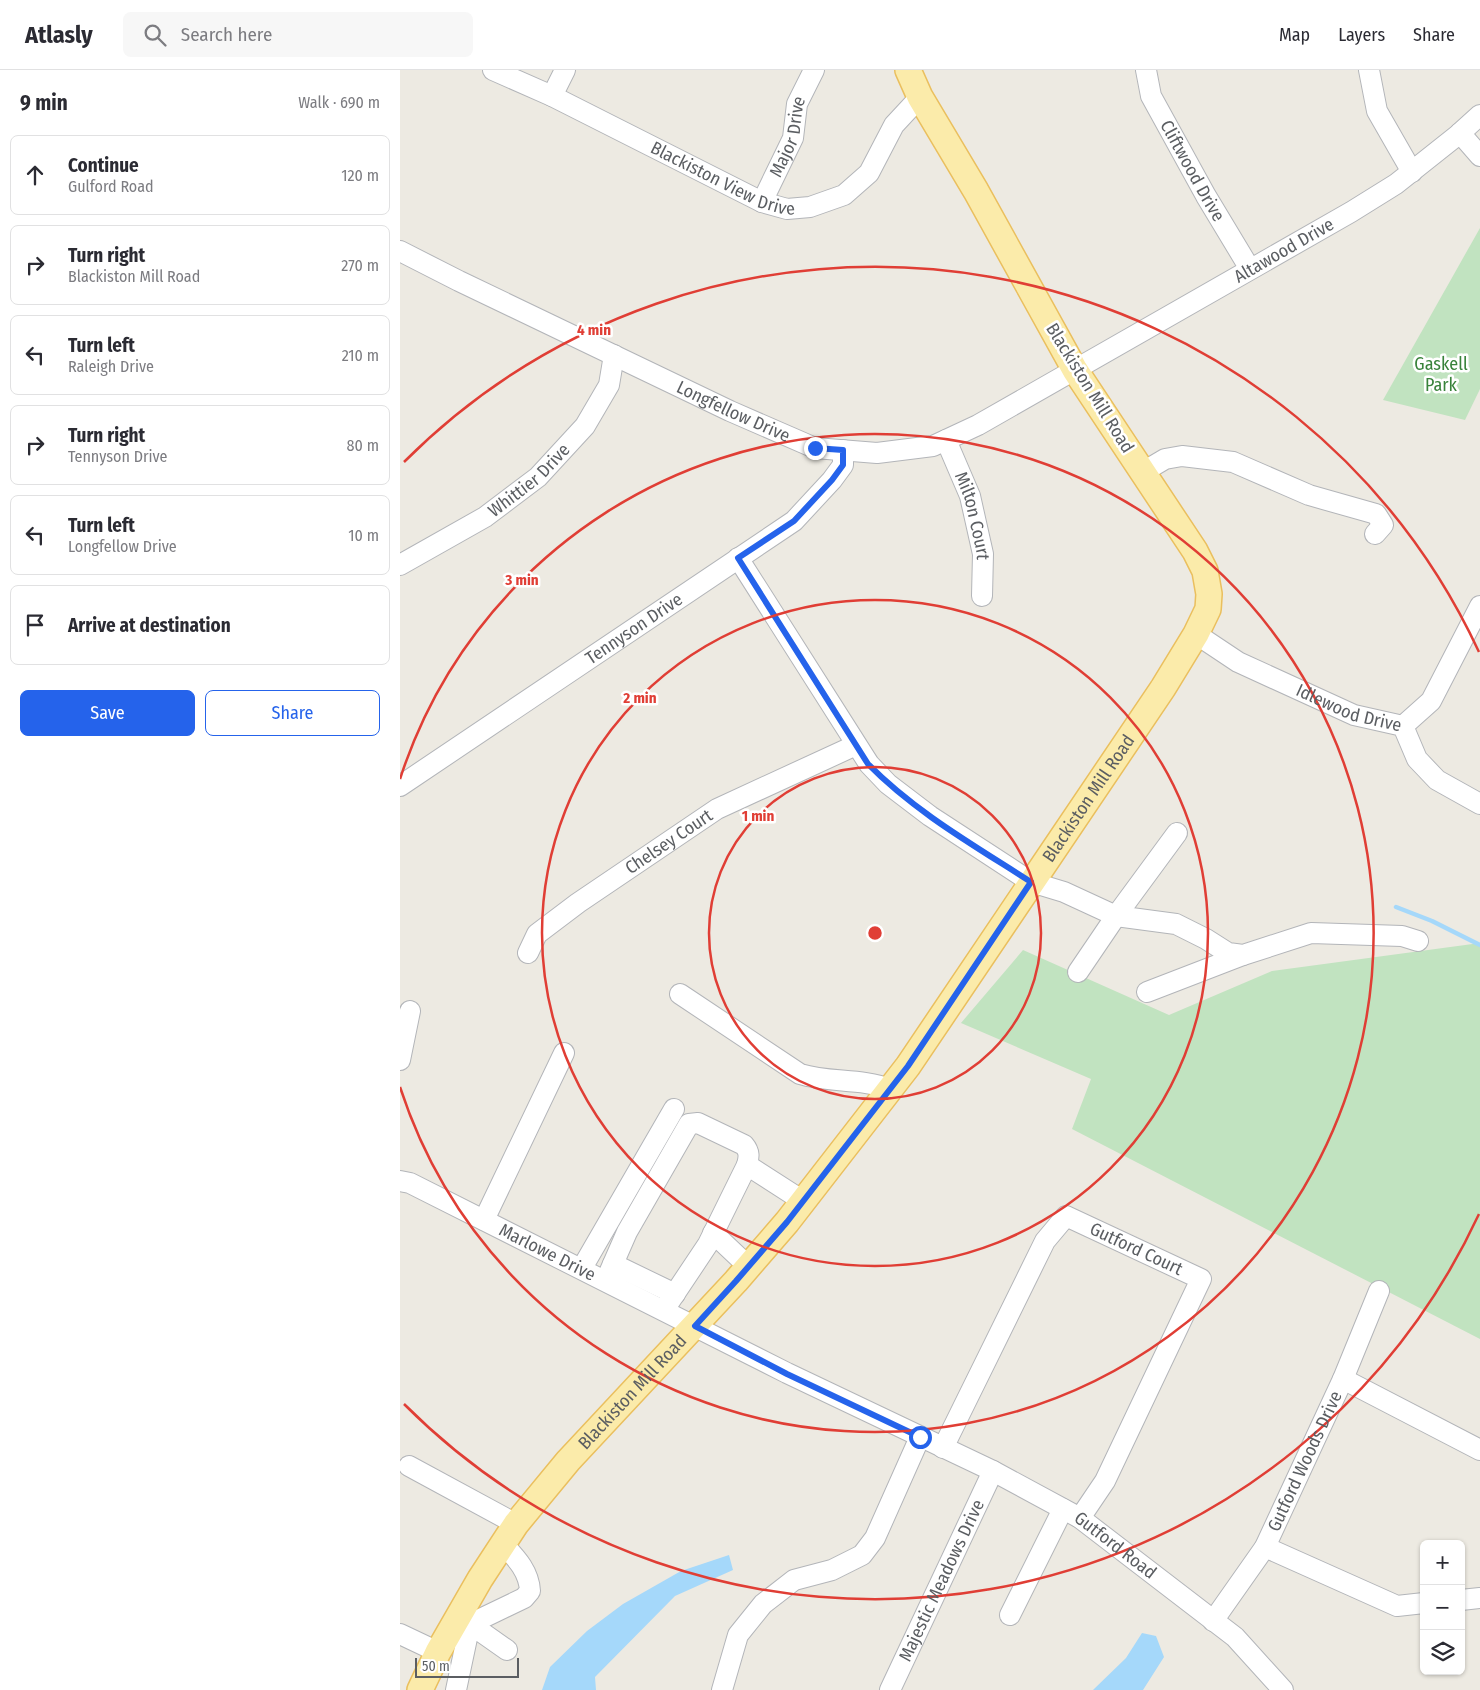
<!DOCTYPE html>
<html lang="en">
<head>
<meta charset="utf-8">
<style>
  body { margin:0; font-family:"Fira Sans Condensed",sans-serif; background:#f7f7f7; color:#2b2b33 }
  .controls { position:absolute; right:15px; bottom:15px; display:grid; overflow:hidden; border-radius:8px; box-shadow:0 1px 4px #0004 }
  .controls button { width:45px; height:45px; display:grid; place-items:center; padding:0; border:0; border-bottom:1px solid #e1e1e2; background:#fff; color:#2b2b33; font:25px sans-serif }
  .scale { position:absolute; left:15px; bottom:12px; width:104px; box-sizing:border-box; padding-left:5px; border:2px solid #5b5e62; border-top:0; font-size:14px; line-height:18px; white-space:nowrap; color:#5b5e62; -webkit-text-stroke:4px #fff; paint-order:stroke }
  .stop { position:absolute; width:15px; height:15px; margin:-11px; border:4px solid #2563eb; border-radius:50%; background:#fff }
  .stop.end { background:#2563eb; border-color:#fff; box-shadow:0 1px 5px #0008 }
  .list { margin:0; padding:0; list-style:none }
  h2 { display:flex; justify-content:space-between; align-items:center; height:65px; margin:0; padding:0 20px; font-size:21px }
  h2 small { font-size:16px; font-weight:400; color:#7c7c81 }
  .list li { display:grid; grid-template-columns:32px 1fr auto; gap:15px; align-items:center; box-sizing:border-box; height:80px; margin:0 10px 10px; padding:0 10px; border:1px solid #e1e1e2; border-radius:8px }
  .list b { display:block; font-size:19px; white-space:nowrap }
  .list p { margin:0; font-size:16px; white-space:nowrap; color:#7c7c81 }
  .list em { font-size:16px; font-style:normal; color:#7c7c81 }
  .actions { display:flex; gap:10px; padding:15px 20px }
  .actions a { flex:1; padding:11px 0; border:1px solid #2563eb; border-radius:8px; text-align:center; font-size:18px; color:#2563eb }
  .actions .main { background:#2563eb; color:#fff }
  .icon { flex:none; width:28px; height:28px; fill:none; stroke:currentColor; stroke-width:2; stroke-linecap:round; stroke-linejoin:round }
  .map { position:relative; flex:none; width:1080px; height:1620px; overflow:hidden }
  header { display:flex; align-items:center; gap:30px; box-sizing:border-box; height:70px; padding:0 25px; background:#fff; border-bottom:1px solid #e1e1e2 }
  header strong { font-size:24px }
  nav { display:flex; gap:28px; margin-inline-start:auto; font-size:18px }
  .search { width:350px; height:45px; background:#f7f7f7; display:flex; align-items:center; gap:12px; box-sizing:border-box; padding:0 18px; border-radius:8px; color:#7c7c81; font-size:19px }
  main { display:flex }
  aside { flex:1; background:#fff }
  .map>svg:first-child { display:block }
  .green { fill:#c1e3c0 }
  .water { fill:#a5d8fa }
  .lines { fill:none; stroke-linecap:round; stroke-linejoin:round }
  .stream { stroke:#a5d8fa; stroke-width:4.5 }
  .minor-casing { stroke:#b3b5b9; stroke-width:22 }
  .major-casing { stroke:#eabf5e; stroke-width:28 }
  .minor { stroke:#fff; stroke-width:20 }
  .major { stroke:#fbebaa; stroke-width:25 }
  .route { stroke:#2563eb; stroke-width:6 }
  .ring { fill:none; stroke:#e03e35; stroke-width:2.5 }
  .labels { text-anchor:middle; stroke-width:5; stroke-linejoin:round; paint-order:stroke }
  .street-label { font-size:18px; fill:#5b5e62; stroke:#fff }
  .park-label { font-size:18px; fill:#39833b; stroke:#fff }
  .centre { fill:#e03e35; stroke:#fff; stroke-width:2.5 }
  .ring-label { font-size:15px; text-anchor:middle; font-weight:bold; fill:#e03e35; stroke:#fff; stroke-width:5; stroke-linejoin:round; paint-order:stroke }
</style>
</head>
<body>
<header>
<strong>Atlasly</strong>
<div class="search"><svg class="icon" aria-label="search" viewBox="0 0 24 24"><circle cx="10" cy="10" r="6"/><path d="M15 15l6 6"/></svg>Search here</div>
<nav><a>Map</a><a>Layers</a><a>Share</a></nav>
</header>
<main>
<aside>
<h2>9 min<small>Walk · 690 m</small></h2>
<ul class="list">
<li><svg class="icon" aria-label="ahead" viewBox="0 0 24 24"><path d="M12 20V5M6 11l6-6 6 6"/></svg><div><b>Continue</b><p>Gulford Road</p></div><em>120 m</em></li>
<li><svg class="icon" aria-label="right" viewBox="0 0 24 24"><path d="M7 20v-9h11M14 6l5 5-5 5"/></svg><div><b>Turn right</b><p>Blackiston Mill Road</p></div><em>270 m</em></li>
<li><svg class="icon" aria-label="left" viewBox="0 0 24 24"><path d="M17 20v-9H6M10 6l-5 5 5 5"/></svg><div><b>Turn left</b><p>Raleigh Drive</p></div><em>210 m</em></li>
<li><svg class="icon" aria-label="right" viewBox="0 0 24 24"><path d="M7 20v-9h11M14 6l5 5-5 5"/></svg><div><b>Turn right</b><p>Tennyson Drive</p></div><em>80 m</em></li>
<li><svg class="icon" aria-label="left" viewBox="0 0 24 24"><path d="M17 20v-9H6M10 6l-5 5 5 5"/></svg><div><b>Turn left</b><p>Longfellow Drive</p></div><em>10 m</em></li>
<li><svg class="icon" aria-label="arrive" viewBox="0 0 24 24"><path d="M6 21V4h12l-3 4 3 4H6"/></svg><div><b>Arrive at destination</b></div></li>
</ul>
<div class="actions"><a class="main">Save</a><a>Share</a></div>
</aside>
<div class="map">
<svg width="1080" height="1620" viewBox="0 0 1080 1620">
  <rect width="100%" height="100%" fill="#edeae2"/>
  <g class="green">
    <polygon points="1080,158 1080,319 1065,350 983,330"/>
    <polygon points="1080,873 1080,1269 672,1059 691,1009 561,953 623,880 769,945 872,901"/>
  </g>
  <g class="water">
    <polygon points="329,1485 333,1500 275,1526 195,1607 196,1620 142,1620 150,1597 187,1561 223,1534 281,1501"/>
    <polygon points="742,1563 756,1566 764,1587 743,1620 693,1620 726,1588"/>
  </g>
  <g class="lines">
    <polyline class="stream" points="996,837 1032,851 1080,875"/>
    <g class="minor-casing">
      <g id="minor">
        <path id="s1" d="M93,0L152,26L362,132L387,139L410,137L444,125L469,103L494,55L520,27"/>
        <path id="s2" d="M746,0L751,26L806,126L850,199"/>
        <polyline points="969,0 977,41 1012,102"/>
        <polyline points="152,26 165,0"/>
        <polyline points="1060,63 1080,86"/>
        <path id="s3" d="M362,132L393,68L397,34L414,0"/>
        <path id="s4" d="M0,181L59,211L330,341L415,378L477,383L533,376L578,355L951,142L996,114L1059,64L1080,45"/>
        <path id="s5" d="M546,370L570,426L583,484L582,526"/>
        <polyline points="743,402 765,389 782,386 833,392 909,425 976,444 983,455 975,464"/>
        <polyline points="338,488 469,694 488,714 530,746 631,812 664,822 716,846 776,854 806,869 828,883 843,885 911,863 1002,866 1018,871"/>
        <path id="s6" d="M0,495L85,447L138,407L185,356L209,315L214,285"/>
        <path id="s7" d="M796,564L838,592L954,645L1003,656L1017,689L1037,710L1080,734"/>
        <polyline points="1003,656 1031,631 1080,536"/>
        <path id="s8" d="M0,716L394,451L432,410L443,395V380"/>
        <path id="s9" d="M128,883L137,864L178,833L317,739L456,675"/>
        <polyline points="678,902 716,846 777,763"/>
        <polyline points="747,922 843,885"/>
        <path d="M280,924L400,1004C429,1013 461,1008 490,1019"/>
        <polyline points="0,990 10,941"/>
        <polyline points="347,1095 403,1131"/>
        <path id="s10" d="M0,1111L10,1113L387,1303L593,1401L680,1448L835,1567L883,1620"/>
        <polyline points="84,1150 164,983"/>
        <polyline points="313,1163 349,1197"/>
        <polyline points="213,1194 275,1224"/>
        <polyline points="182,1198 274,1039"/>
        <path d="M206,1210L227,1162L289,1054L298,1053L344,1075C350,1082 349,1087 347,1095L308,1174L264,1240"/>
        <polyline points="943,1309 1080,1380"/>
        <path id="s11" d="M543,1378L645,1171L666,1146L801,1209L705,1411L680,1448"/>
        <polyline points="9,1396 116,1454"/>
        <polyline points="865,1477 997,1536 1024,1533"/>
        <polyline points="1061,1530 1080,1528"/>
        <polyline points="610,1545 663,1439"/>
        <path d="M59,1546L70,1554L124,1528L130,1521C129,1501 116,1488 103,1474"/>
        <path id="s12" d="M813,1551L865,1477L943,1309L979,1221"/>
        <polyline points="0,1564 38,1582"/>
        <polyline points="56,1620 70,1554 107,1580"/>
        <polyline points="322,1620 338,1565 363,1534 394,1510 432,1500 462,1485 475,1468 520,1367"/>
        <path id="s13" d="M490,1620L593,1401"/>
      </g>
    </g>
    <g class="major-casing">
      <g id="major">
        <path id="s14" d="M20,1620L38,1582L80,1509L116,1454L168,1391L336,1211L387,1152L508,996L763,618L796,564L808,539L809,524L805,501L795,481L675,300L576,121L520,27L508,0"/>
      </g>
    </g>
    <use href="#minor" class="minor"/>
    <use href="#major" class="major"/>
  </g>
  <g class="lines">
    <path class="route" d="M415,378L443,380V395L432,410L394,451L338,488L468,694C515,742 575,776 631,812L508,996L387,1152L336,1211L295,1256L387,1304L520,1367"/>
  </g>
  <g class="ring">
    <circle cx="475" cy="863" r="166"/>
    <circle cx="475" cy="863" r="333"/>
    <path d="M0 709A499 499 0 1 1 0 1017"/>
    <path d="M1079 1144A666 666 0 0 1 4 1334M4 392A666 666 0 0 1 1079 582"/>
  </g>
  <g class="labels">
    <g class="street-label">
      <text dy="6" stroke="none"><textPath href="#s3" startOffset="71">Major Drive</textPath></text>
      <text dy="6" stroke="none"><textPath href="#s2" startOffset="112">Cliftwood Drive</textPath></text>
      <text dy="6" stroke="none"><textPath href="#s1" startOffset="255">Blackiston View Drive</textPath></text>
      <text dy="6" stroke="none"><textPath href="#s4" startOffset="980">Altawood Drive</textPath></text>
      <text transform="translate(690 318) rotate(58)" y="6">Blackiston Mill Road</text>
      <text dy="6" stroke="none"><textPath href="#s4" startOffset="370">Longfellow Drive</textPath></text>
      <text dy="6" stroke="none"><textPath href="#s6" startOffset="155">Whittier Drive</textPath></text>
      <text dy="6" stroke="none"><textPath href="#s5" startOffset="81">Milton Court</textPath></text>
      <text dy="6" stroke="none"><textPath href="#s8" startOffset="282">Tennyson Drive</textPath></text>
      <text dy="6" stroke="none"><textPath href="#s7" startOffset="171">Idlewood Drive</textPath></text>
      <text dy="6" stroke="none"><textPath href="#s14" startOffset="1118">Blackiston Mill Road</textPath></text>
      <text dy="6" stroke="none"><textPath href="#s9" startOffset="182">Chelsey Court</textPath></text>
      <text dy="6" stroke="none"><textPath href="#s11" startOffset="341">Gutford Court</textPath></text>
      <text dy="6" stroke="none"><textPath href="#s10" startOffset="164">Marlowe Drive</textPath></text>
      <text dy="6" stroke="none"><textPath href="#s14" startOffset="368">Blackiston Mill Road</textPath></text>
      <text dy="6" stroke="none"><textPath href="#s12" startOffset="185">Gutford Woods Drive</textPath></text>
      <text dy="6" stroke="none"><textPath href="#s10" startOffset="804">Gutford Road</textPath></text>
      <text dy="6" stroke="none"><textPath href="#s13" startOffset="121">Majestic Meadows Drive</textPath></text>
    </g>
    <g class="park-label">
      <text x="1041" y="300">Gaskell<tspan x="1041" dy="21">Park</tspan></text>
    </g>
  </g>
  <circle cx="475" cy="863" r="8" class="centre"/>
  <g class="ring-label">
    <text x="194" y="265">4 min</text>
    <text x="122" y="515">3 min</text>
    <text x="240" y="633">2 min</text>
    <text x="358" y="751">1 min</text>
  </g>
</svg>
<div class="controls">
<button>+</button>
<button>−</button>
<button><svg class="icon" aria-label="layers" viewBox="0 0 24 24"><path d="M12 4l9 5-9 5-9-5zM3 14l9 5 9-5"/></svg></button>
</div>
<div class="scale">50 m</div>
<div class="stop" style="left:520px;top:1367px"></div>
<div class="stop end" style="left:415px;top:378px"></div>
</div>
</main>
</body>
</html>
